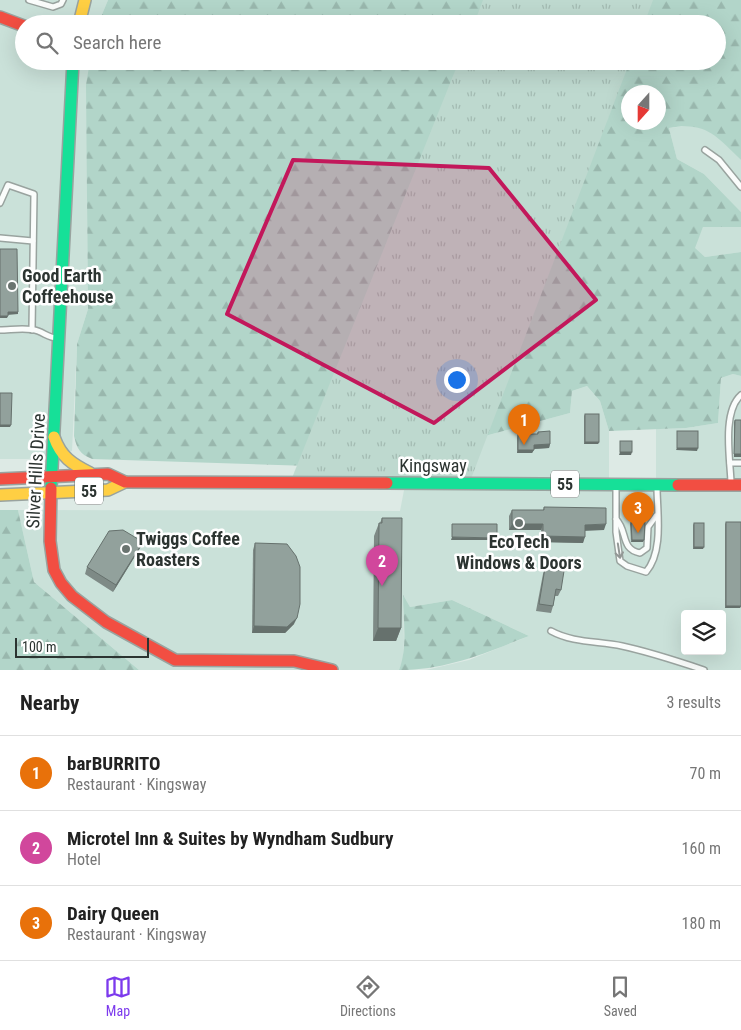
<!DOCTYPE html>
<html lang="en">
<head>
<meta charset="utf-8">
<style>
  body { margin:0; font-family:"Roboto Condensed",sans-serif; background:#f2f2f2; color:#222 }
  .controls { position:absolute; right:15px; bottom:15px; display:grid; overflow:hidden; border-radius:5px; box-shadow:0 5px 20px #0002 }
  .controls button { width:45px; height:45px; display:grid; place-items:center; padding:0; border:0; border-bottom:1px solid #e0e0e0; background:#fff; color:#222; font:25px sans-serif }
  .compass { position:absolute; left:621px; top:85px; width:45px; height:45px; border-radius:50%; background:#fff; box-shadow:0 5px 20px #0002; rotate:201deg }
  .scale { position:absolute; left:15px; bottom:12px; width:134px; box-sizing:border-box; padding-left:5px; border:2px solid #2c3431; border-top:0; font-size:14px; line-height:18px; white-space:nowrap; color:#2c3431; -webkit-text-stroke:4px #fff; paint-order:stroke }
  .you { position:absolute; left:456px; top:379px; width:18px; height:18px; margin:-12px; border:4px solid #fff; border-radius:50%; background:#1a73e8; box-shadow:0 0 0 8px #1a73e833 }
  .badge { display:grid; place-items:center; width:32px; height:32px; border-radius:50%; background:#7c3aed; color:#fff; font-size:16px; font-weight:700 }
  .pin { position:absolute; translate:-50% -41px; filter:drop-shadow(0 1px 2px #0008) }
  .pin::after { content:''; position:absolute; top:26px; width:18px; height:15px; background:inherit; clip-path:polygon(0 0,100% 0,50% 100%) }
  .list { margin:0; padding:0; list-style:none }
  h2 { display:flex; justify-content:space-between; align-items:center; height:65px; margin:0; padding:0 20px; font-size:21px }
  h2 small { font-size:16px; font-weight:400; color:#767676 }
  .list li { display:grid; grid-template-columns:32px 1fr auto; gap:15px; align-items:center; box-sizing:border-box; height:75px; padding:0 20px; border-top:1px solid #e0e0e0 }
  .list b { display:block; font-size:19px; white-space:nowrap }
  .list p { margin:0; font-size:16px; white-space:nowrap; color:#767676 }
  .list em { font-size:16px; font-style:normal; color:#767676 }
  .icon { flex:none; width:28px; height:28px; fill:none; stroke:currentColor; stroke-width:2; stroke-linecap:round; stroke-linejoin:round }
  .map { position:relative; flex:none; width:741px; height:670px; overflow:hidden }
  .search { position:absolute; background:#fff; box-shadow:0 5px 20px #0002; left:15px; right:15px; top:15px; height:55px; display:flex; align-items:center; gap:12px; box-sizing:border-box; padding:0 18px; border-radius:28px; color:#767676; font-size:19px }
  .sheet { height:290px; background:#fff }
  nav { display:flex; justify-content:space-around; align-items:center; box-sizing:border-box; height:70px; border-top:1px solid #e0e0e0; background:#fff; font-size:14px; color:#767676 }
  nav a { display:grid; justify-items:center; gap:2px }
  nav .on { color:#7c3aed }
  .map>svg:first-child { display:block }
  .built { fill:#cae1d9; fill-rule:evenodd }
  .forest { fill:url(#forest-firs); fill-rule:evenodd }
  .park { fill:url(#park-tufts) }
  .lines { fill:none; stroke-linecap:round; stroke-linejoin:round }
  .lane-casing { stroke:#99a39f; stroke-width:8 }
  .fast-casing { stroke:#99a39f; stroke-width:14 }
  .slow-casing { stroke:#99a39f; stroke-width:14 }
  .jam-casing { stroke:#99a39f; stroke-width:14 }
  .lane { stroke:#fafcfb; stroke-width:5 }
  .fast { stroke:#16e098; stroke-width:11 }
  .slow { stroke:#ffcf43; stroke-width:11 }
  .jam { stroke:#f24e42; stroke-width:11 }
  .wall { fill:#7e8a86 }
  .shaded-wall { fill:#66716d }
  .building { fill:#92a19c; stroke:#66716d }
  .oneway { stroke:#939896 }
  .marked { fill:#c2185b; fill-opacity:0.2; stroke:#c2185b; stroke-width:4; stroke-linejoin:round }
  .poi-dot { fill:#6a7470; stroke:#fff; stroke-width:2 }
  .labels { text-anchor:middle; stroke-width:5; stroke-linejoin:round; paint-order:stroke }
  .shield { fill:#fff; stroke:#6b716f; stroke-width:1 }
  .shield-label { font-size:16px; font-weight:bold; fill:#2c3431 }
  .poi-label { font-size:18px; font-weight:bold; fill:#2c3431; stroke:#fff; text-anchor:start }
  .street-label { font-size:18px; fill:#2c3431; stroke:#fff }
</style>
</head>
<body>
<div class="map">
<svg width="741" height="670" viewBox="0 0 741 670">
  <defs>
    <pattern id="forest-firs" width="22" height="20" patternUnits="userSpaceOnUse" patternTransform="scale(1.25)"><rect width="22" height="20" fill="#b2d5c9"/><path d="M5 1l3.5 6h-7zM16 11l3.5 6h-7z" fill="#99b7ad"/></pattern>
    <pattern id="park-tufts" width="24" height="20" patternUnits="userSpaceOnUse" patternTransform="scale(1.25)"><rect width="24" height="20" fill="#bed9cf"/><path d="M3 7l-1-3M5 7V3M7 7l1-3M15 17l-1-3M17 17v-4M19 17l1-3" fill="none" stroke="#a3bbb2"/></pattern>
  </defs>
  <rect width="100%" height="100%" fill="#ddeae5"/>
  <g class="built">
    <polygon points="0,0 108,0 98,24 24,24 24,61 94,61 87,176 88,309 77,344 72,451 28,459 0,459"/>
    <polygon points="694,125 713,132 741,160 741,212 704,174 677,159 669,128"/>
    <polygon points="717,226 741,227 741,252 705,257 694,248 703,227"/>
    <path d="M733,374L741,376V670H426L469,660L529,636L452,600L410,607L403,597L404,642L403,660L399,670H139L34,582L18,510L400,511L405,485L481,437L570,413L572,391L587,386L600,401L609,431V485H656V429L686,428L718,423L721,378ZM685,614H722V651H685Z"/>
  </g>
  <g class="forest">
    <path d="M108,0H741V160C716,136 706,121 669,128L677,159L704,174L741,212V227H703L695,248L705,257L741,252V376L733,374L721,378L718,423L686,428L609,431L600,401L587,386L572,391L570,413L481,437L310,466L92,459C80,454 77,449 74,436L77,344L88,309L86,85L90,61H717V24H98ZM628,92H658V122H628Z"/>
    <polygon points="0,510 18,510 34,582 139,670 0,670"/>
    <path d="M403,595L410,607L452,600L529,636C485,653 447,670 399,670C408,647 403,619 403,595Z"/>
  </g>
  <g class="park">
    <polygon points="483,0 653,0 644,24 474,24"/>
    <polygon points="459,61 630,61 469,484 290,483"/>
  </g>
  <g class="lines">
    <g class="lane-casing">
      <g id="lane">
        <polyline points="29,0 53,7 61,4 63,0"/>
        <polyline points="705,150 719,160 741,187"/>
        <polyline points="0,203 8,185 34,194 32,330"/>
        <polyline points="0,238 33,241"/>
        <path d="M0,330C11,330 28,327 38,331C46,334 49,338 58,338"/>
        <polyline points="730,463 741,463"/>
        <path d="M731,482C730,458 722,412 741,395"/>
        <path d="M616,485V532L620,561L627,566L646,572C664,551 657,512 657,487"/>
        <path d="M616,519C628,531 620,549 640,553L647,548L648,527L656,516"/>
        <path d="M551,631C573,643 598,641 622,646C650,652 677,661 704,670"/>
      </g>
    </g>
    <g class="fast-casing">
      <g id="fast">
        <polyline points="387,483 678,485"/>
        <polyline points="51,488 73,61"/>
      </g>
    </g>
    <g class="slow-casing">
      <g id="slow">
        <polyline points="79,24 85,0"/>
        <path d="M54,437C61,457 72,464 90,473"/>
        <polyline points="0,495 108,490 125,482"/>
      </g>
    </g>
    <g class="jam-casing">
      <g id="jam">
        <polyline points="0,17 24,26"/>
        <polyline points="0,479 108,474 125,482 387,483"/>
        <polyline points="678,485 741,485"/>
        <polyline points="51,488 50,541 54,570 61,583 72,596 106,622 175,660 294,661 332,670"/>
      </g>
    </g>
    <use href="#lane" class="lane"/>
    <use href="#fast" class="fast"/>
    <use href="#slow" class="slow"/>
    <use href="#jam" class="jam"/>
  </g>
  <g class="wall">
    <polygon points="585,414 599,442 598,444 584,444 584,416"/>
    <polygon points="735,420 741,457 734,457 734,422"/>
    <polygon points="538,432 550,444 549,448 534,449 532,453 517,453 517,438 518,434 537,434"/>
    <polygon points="544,507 604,530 585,530 583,543 541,542 541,530 509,530 509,516 512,510 543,510"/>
    <polygon points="382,518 401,628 396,641 373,641 374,536 379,523 380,523"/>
    <polygon points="631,522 643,542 631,542 630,524"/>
    <polygon points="726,522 741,606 740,608 725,608 725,524"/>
    <polygon points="694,523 703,549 693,549 693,525"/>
    <polygon points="143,542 140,548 113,592 85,574 87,567"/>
    <polygon points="255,543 294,624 285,633 252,633 253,550"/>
    <polygon points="545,568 561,590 558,596 555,596 553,606 551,613 536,611 543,574"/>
  </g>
  <g class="shaded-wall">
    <polygon points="8,312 18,312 18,314 7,315"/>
    <polygon points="0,316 8,316 7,318 0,318"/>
    <polygon points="0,425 11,425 10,427 0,427"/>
    <polygon points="585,442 599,442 598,444 584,444"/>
    <polygon points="550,444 549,448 532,449 534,445"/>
    <polygon points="677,448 698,448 697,451 676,450"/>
    <polygon points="518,450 534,450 532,453 517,453"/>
    <polygon points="620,452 632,452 631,455 619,455"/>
    <rect x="734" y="454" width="7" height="3"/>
    <polygon points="512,524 543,524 541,530 509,530"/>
    <polygon points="606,524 604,530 583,531 585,525"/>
    <polygon points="543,536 585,537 583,543 541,542"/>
    <polygon points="452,537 497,538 496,540 451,540"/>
    <polygon points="632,540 644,540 643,542 631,542"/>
    <polygon points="143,542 140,548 113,592 116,585"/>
    <polygon points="694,547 704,547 703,549 693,549"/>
    <polygon points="726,606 741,606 740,608 725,608"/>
    <polygon points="297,618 294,624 285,633 252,633 254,626"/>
    <polygon points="378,628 401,628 396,641 373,641"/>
  </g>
  <g class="building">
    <polygon points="0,249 17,249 18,312 8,312 8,316 0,316"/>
    <polygon points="0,393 12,393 11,425 0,425"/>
    <rect x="585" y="414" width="14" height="28"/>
    <polygon points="735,420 741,420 741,454 734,454"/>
    <polygon points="550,431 550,444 534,445 534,450 518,450 518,434 538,434 538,432"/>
    <rect x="677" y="431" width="21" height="17"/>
    <rect x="620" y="441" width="12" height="11"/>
    <polygon points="544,507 606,508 606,524 585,525 585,537 543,536 543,524 512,524 512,510 544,510"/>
    <polygon points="382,518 402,518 401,628 378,628 379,523 382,523"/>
    <polygon points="631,522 645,522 644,540 632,540"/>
    <rect x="726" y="522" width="15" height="84"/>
    <rect x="694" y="523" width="10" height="24"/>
    <polygon points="452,524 497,524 497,538 452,537"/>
    <polygon points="123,530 143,542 116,585 87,567 109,531"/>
    <polygon points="255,543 287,544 296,556 300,567 300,604 297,618 287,627 254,626"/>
    <polygon points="545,568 564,571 561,590 556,589 553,606 539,604"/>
  </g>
  <defs><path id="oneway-shaft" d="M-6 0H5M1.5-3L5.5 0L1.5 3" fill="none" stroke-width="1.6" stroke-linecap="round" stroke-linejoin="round" transform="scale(1.25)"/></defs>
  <use class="oneway" href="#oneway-shaft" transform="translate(619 551) rotate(81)"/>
  <path class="marked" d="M293,160L489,168L596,300L434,423L227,314Z"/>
  <g class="poi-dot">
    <circle cx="12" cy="286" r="5"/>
    <circle cx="519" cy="523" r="5"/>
    <circle cx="126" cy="549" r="5"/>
  </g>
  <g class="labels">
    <g class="shield">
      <rect x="551" y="470.5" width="28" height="27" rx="4"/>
      <rect x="75" y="477.5" width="28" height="27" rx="4"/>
    </g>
    <g class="shield-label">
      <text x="565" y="490">55</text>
      <text x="89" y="497">55</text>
    </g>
    <g class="poi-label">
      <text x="22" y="282">Good Earth<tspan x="22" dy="21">Coffeehouse</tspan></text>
      <text x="136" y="545">Twiggs Coffee<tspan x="136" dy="21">Roasters</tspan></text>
      <text x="519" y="548" text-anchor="middle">EcoTech<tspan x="519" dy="21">Windows &amp; Doors</tspan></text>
    </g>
    <g class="street-label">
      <text x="433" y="472">Kingsway</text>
      <text transform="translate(36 471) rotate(-87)" y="6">Silver Hills Drive</text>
    </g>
  </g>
</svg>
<div class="controls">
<button><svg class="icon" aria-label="layers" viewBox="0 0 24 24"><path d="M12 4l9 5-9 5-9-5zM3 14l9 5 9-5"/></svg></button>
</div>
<svg class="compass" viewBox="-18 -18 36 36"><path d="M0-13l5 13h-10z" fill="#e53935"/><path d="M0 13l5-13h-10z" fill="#767676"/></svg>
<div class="scale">100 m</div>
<div class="you"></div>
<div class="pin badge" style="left:524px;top:445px;background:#e8710a">1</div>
<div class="pin badge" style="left:382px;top:586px;background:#d1479c">2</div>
<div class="pin badge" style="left:638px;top:533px;background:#e8710a">3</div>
<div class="search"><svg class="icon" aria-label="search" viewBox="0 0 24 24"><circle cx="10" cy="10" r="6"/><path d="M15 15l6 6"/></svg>Search here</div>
</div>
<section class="sheet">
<h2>Nearby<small>3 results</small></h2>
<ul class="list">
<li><span class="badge" style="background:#e8710a">1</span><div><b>barBURRITO</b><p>Restaurant · Kingsway</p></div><em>70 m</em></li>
<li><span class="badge" style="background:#d1479c">2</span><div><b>Microtel Inn &amp; Suites by Wyndham Sudbury</b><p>Hotel</p></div><em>160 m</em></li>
<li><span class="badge" style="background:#e8710a">3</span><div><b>Dairy Queen</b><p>Restaurant · Kingsway</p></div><em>180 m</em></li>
</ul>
</section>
<nav>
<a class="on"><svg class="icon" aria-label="map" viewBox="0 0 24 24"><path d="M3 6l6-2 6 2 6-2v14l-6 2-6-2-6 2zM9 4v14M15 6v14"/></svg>Map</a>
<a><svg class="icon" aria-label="directions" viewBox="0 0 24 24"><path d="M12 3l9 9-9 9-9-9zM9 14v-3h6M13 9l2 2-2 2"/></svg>Directions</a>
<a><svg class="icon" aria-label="saved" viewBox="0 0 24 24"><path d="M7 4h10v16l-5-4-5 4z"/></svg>Saved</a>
</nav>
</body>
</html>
